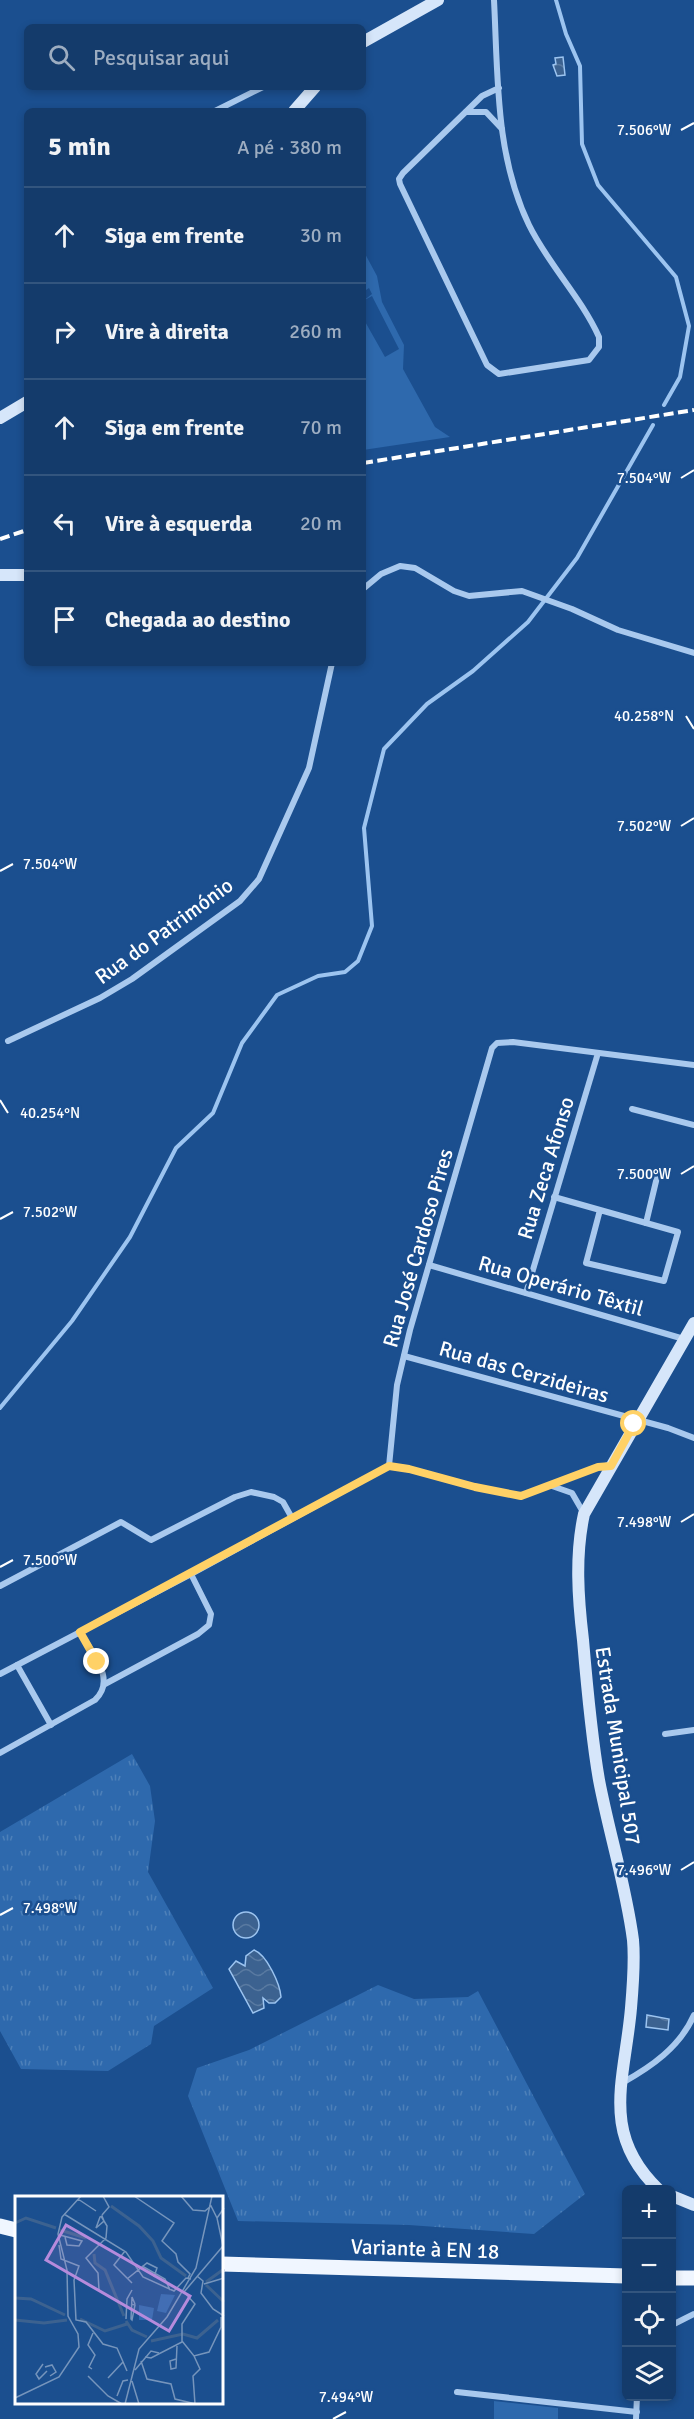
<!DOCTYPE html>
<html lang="pt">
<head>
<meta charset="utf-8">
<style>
  body { margin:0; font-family:Signika,sans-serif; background:#214673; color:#f1f3f6 }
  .controls { position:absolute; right:18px; bottom:18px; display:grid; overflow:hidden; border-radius:9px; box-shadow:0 3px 9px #0003 }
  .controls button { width:54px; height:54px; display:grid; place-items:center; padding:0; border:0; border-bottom:2px solid #33557e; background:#143b6b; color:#f1f3f6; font:30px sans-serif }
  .stop { position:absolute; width:18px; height:18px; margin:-14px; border:4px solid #ffd166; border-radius:50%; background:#fff }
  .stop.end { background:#ffd166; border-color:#fff; box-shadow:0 2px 6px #0008 }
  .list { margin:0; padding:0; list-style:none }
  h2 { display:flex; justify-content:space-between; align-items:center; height:78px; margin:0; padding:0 24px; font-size:26px }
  h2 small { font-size:20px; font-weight:400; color:#9dadc1 }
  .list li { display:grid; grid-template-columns:39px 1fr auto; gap:18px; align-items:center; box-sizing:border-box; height:96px; padding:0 24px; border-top:2px solid #33557e }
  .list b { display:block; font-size:22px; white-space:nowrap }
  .list em { font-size:20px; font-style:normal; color:#9dadc1 }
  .icon { flex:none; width:33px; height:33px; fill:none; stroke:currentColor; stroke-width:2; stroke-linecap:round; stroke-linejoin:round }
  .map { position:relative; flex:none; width:694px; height:2419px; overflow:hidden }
  .search { position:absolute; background:#143b6b; box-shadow:0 3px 9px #0003; left:24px; top:24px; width:342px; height:66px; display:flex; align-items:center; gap:15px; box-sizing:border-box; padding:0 21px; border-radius:9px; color:#9dadc1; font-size:22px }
  .panel { position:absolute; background:#143b6b; box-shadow:0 3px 9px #0003; left:24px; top:108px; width:342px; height:558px; border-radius:9px }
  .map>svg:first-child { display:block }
  .grass { fill:url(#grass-tufts) }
  .green { fill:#2e69ad }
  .water { fill:url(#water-waves); stroke:#9cc4f0; stroke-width:1.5 }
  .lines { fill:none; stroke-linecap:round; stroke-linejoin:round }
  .stream { stroke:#9cc4f0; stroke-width:4 }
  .street { stroke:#a9c9ee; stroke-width:6 }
  .secondary { stroke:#d6e6fa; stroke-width:12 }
  .primary { stroke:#f0f6ff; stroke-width:15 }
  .rail { stroke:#fff; stroke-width:4; stroke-dasharray:10 4.5; stroke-linecap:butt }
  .route { stroke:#ffd166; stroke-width:8 }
  .ticks { fill:none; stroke:#fff; stroke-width:2 }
  .labels { text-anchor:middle; stroke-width:5; stroke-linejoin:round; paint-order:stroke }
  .street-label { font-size:21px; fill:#fff; stroke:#1b4f8f }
  .inset-river { fill:none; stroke:#3c6290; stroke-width:3 }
  .inset-road { fill:none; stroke:#7695bc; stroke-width:1.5 }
  .view { fill:#b68bdc; fill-opacity:0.15; stroke:#b68bdc; stroke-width:3 }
  .inset-edge { fill:none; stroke:#fff; stroke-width:3 }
  .ticks-label { font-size:15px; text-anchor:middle; fill:#fff; stroke:#1b4f8f; stroke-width:5; stroke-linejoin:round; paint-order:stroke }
</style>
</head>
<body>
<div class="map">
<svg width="694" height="2419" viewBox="0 0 694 2419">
  <defs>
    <pattern id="grass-tufts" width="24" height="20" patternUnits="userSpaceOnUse" patternTransform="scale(1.5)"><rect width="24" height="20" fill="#2e69ad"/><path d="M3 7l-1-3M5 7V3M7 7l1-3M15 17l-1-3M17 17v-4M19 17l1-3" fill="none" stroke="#4d80b9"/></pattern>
    <pattern id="water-waves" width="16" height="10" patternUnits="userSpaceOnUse" patternTransform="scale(1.5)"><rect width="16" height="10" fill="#3c6290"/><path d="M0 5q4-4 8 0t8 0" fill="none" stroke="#597aa1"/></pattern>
  </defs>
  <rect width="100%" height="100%" fill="#1b4f8f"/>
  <g class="grass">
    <polygon points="132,1754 150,1786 155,1821 148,1872 213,1988 154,2026 151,2044 108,2071 21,2069 0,2031 0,1832"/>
    <polygon points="378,1985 414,1999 468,1997 478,1991 585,2194 534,2234 409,2225 238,2221 188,2096 197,2068 249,2050"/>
  </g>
  <g class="green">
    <polygon points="363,250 377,276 382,302 404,345 403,369 435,427 450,437 363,450 363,318 385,357 399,349 372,296 363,301 372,294 369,288 363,292"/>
    <polygon points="494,2401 558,2408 558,2419 494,2419"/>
  </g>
  <g class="water">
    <polygon points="563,57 565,75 557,76 553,65 556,64 555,58"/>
    <circle cx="246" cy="1925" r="13"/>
    <path d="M254,1950C267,1955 280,1984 281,1997L275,2003H269L263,1998L264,2008L253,2013L229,1969L236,1961L245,1966L246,1956Z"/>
    <polygon points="647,2015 669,2019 668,2030 646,2027"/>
  </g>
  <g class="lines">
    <g class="stream">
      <polyline points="556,0 566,34 580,66 582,144 598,185 676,277 689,326 680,377 664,405"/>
      <polyline points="0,1408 72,1321 130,1237 176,1148 213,1113 242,1043 277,995 318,976 345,972 358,961 372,926 364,828 384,749 427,704 473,671 528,622 577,558 653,425"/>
    </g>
    <g class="street">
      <path d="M494,0C498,76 495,155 529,225C548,264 581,297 599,337V347L589,360L499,374L487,365L400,184L399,179L403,173L482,96L499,88"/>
      <polyline points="215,111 263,87"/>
      <polyline points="466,112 486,112 502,129"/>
      <polyline points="363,589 381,574 400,566 415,568 454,591 469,596 522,591 572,609 618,630 694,653"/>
      <polyline points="8,1041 100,998 132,979 240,901 259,879 309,768 332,663"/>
      <polyline points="632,1109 694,1125"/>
      <polyline points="554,1197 678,1232 664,1281 586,1263 600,1210"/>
      <polyline points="646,1223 658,1173"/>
      <polyline points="429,1265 684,1339"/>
      <polyline points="526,1293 598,1053"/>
      <polyline points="404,1356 668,1428 694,1438"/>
      <polyline points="389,1466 397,1385 410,1330 492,1048 497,1043 513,1042 694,1065"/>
      <polyline points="552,1486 572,1493 583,1512"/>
      <polyline points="191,1574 389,1466 409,1469 475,1487 521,1496 598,1467 611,1465"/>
      <polyline points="0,1586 121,1522 151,1540 235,1497 251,1492 274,1497 283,1502 292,1518"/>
      <polyline points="17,1665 51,1725"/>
      <polyline points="0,1674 191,1574 211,1614 209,1625 198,1634 105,1684"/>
      <polyline points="665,1734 694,1730"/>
      <path d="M0,1753L95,1700C117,1679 92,1654 80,1632"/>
      <path d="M622,2083C651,2067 680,2047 694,2015"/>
      <polyline points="672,2325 694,2314"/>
      <polyline points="457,2392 637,2412"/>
      <polyline points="636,2419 637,2396"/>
    </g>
    <g class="secondary">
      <polyline points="363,42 438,0"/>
      <polyline points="294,111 315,87"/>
      <polyline points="0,418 27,402"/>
      <polyline points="0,575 27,575"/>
      <path d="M659,2190C599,2133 625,2079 631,2008C633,1985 635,1962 633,1940C626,1886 609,1833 599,1780C591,1734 587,1687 583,1640C578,1598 575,1555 584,1514L694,1323"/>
      <polyline points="672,2196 694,2205"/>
    </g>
    <g class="primary">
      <polyline points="0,2226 16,2230"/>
      <polyline points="222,2264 626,2276"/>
      <polyline points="672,2278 694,2278"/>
    </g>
    <g class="rail">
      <polyline points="363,463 694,410"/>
      <polyline points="0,539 27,530"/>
    </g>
  </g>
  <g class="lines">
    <polyline class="route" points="97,1662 80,1632 389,1466 409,1469 475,1487 521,1496 598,1467 611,1466 634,1424"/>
  </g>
  <path class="ticks" d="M681,130L694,123M681,478L694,470M686,716L694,729M681,826L694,818M0,871L13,864M0,1100L8,1113M681,1174L694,1166M0,1219L13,1212M681,1522L694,1514M0,1567L13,1560M681,1870L694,1862M0,1915L13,1908M333,2419L346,2412"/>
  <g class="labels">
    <g class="street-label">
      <text transform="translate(164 931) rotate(-36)" y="7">Rua do Património</text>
      <text transform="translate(546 1168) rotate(-73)" y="7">Rua Zeca Afonso</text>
      <text transform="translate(418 1248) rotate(-74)" y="7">Rua José Cardoso Pires</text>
      <text transform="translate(561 1286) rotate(16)" y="7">Rua Operário Têxtil</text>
      <text transform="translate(524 1372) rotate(16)" y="7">Rua das Cerzideiras</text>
      <text transform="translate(618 1746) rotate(81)" y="7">Estrada Municipal 507</text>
      <text transform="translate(425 2249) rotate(2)" y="7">Variante à EN 18</text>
    </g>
  </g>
  <g transform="translate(15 2196)">
    <rect width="208" height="208" fill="#1b4f8f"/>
    <path d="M146,98L160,99L151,117L142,115ZM124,109L139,112L137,124H124Z" fill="#2e69ad"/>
    <path class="inset-river" d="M96,10L124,30L138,45L146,62L171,80M0,27L11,22L41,32M45,34L71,42M79,58L80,67L90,74L109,120M191,86L209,73M191,89L209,106M0,102L16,103L50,119M65,123L90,135L112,128M0,124L29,127L52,124M111,125L117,134L132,141M136,145L168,138L182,142L203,124"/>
    <path class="inset-road" d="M119,0L159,27L147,45L161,58L163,66L175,78L173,82M166,0L178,14L190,15L196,10L202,22M63,3L81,15M49,18L111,56L128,81L159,95L171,82L176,83M87,19L94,11L88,0M87,20L89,25L81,32L85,21ZM45,39L67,45L64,50L52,49L50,41M44,49L46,63L64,70L59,84L61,124L71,126L88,148L102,152L112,175M110,55L99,69L117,87M127,70L150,83L155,94M182,80L188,85L186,97L198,113L209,120M112,83L132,67L142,72L139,81M189,88L209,82M84,94L83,77L71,62L91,42L92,30L86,20M116,108L120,109L117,124L116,123L117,101L120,108M111,123L112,103L117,94M167,145L179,160L194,156L206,131V121M179,160L185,173L178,180L180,208M130,161L136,162L167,146V128L180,108L169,96L208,50L202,22L209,12M161,163L155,165L156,173L161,172L162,150M126,165L132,183L156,188L160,203L181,208M28,168L21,178L24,183L32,175M30,171L37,169L41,176L35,180M77,173L74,171L80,159L73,149L78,137M120,174L136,155L144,157M73,180L93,200L107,208M93,182L108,166M117,185L124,208M102,200L108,185L113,184M0,202L44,181L64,151L63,138L53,120L52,74L43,38L47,21L66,0M110,208L124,153L152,121L181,72L197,0"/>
    <path class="view" d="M51,29L175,100L154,135L31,64Z"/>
    <rect width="208" height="208" class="inset-edge"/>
  </g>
  <g class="ticks-label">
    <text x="644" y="135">7.506°W</text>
    <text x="644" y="483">7.504°W</text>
    <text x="644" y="721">40.258°N</text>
    <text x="644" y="831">7.502°W</text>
    <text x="50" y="869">7.504°W</text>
    <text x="50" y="1118">40.254°N</text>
    <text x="644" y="1179">7.500°W</text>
    <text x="50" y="1217">7.502°W</text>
    <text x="644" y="1527">7.498°W</text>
    <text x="50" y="1565">7.500°W</text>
    <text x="644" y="1875">7.496°W</text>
    <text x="50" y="1913">7.498°W</text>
    <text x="346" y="2402">7.494°W</text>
  </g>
</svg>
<div class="controls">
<button>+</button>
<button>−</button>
<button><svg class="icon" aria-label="locate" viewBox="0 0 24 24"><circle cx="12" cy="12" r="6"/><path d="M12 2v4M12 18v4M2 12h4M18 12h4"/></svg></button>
<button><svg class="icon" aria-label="layers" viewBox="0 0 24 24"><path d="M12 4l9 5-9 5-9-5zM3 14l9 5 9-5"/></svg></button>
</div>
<div class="stop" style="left:634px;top:1424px"></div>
<div class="stop end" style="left:97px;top:1662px"></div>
<div class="search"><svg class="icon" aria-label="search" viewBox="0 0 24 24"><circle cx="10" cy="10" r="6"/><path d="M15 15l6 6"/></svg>Pesquisar aqui</div>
<section class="panel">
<h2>5 min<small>A pé · 380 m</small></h2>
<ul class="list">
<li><svg class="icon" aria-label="ahead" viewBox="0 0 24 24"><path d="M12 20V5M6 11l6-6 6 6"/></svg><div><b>Siga em frente</b></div><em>30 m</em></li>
<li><svg class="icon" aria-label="right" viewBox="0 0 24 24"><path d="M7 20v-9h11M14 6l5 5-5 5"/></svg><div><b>Vire à direita</b></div><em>260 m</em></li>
<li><svg class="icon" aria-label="ahead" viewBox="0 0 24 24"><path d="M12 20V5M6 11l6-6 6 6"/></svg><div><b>Siga em frente</b></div><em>70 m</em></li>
<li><svg class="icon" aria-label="left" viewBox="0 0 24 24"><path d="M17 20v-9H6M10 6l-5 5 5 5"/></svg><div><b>Vire à esquerda</b></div><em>20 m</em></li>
<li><svg class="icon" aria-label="arrive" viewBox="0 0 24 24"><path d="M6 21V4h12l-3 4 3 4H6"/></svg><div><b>Chegada ao destino</b></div></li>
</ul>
</section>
</div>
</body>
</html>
